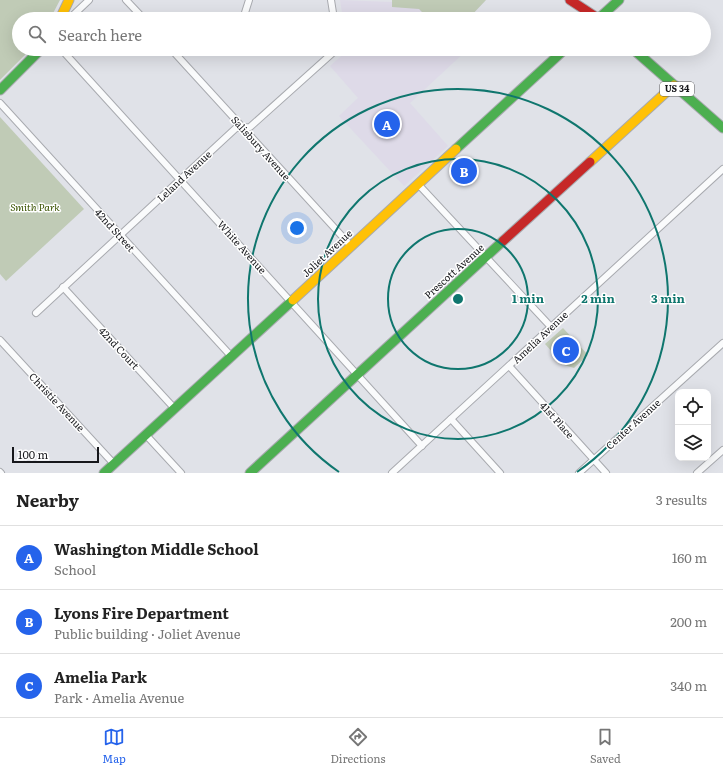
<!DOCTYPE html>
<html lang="en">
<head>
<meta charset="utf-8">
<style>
  body { margin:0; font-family:Literata,serif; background:#f6f6f6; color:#222 }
  .controls { position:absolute; right:12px; bottom:12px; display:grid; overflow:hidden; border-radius:8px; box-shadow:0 4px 16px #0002 }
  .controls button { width:36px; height:36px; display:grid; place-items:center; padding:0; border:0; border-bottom:1px solid #e0e0e0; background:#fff; color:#222; font:20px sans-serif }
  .scale { position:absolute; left:12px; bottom:10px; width:87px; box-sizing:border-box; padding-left:4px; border:2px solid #16171b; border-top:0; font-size:11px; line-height:14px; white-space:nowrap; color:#16171b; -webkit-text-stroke:3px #fff; paint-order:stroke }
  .you { position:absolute; left:297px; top:228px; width:14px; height:14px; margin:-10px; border:3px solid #fff; border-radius:50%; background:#1a73e8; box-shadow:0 0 0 6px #1a73e833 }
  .badge { display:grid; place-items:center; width:26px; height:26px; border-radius:50%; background:#2563eb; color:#fff; font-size:13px; font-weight:700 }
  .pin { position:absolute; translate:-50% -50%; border:2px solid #fff; box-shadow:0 1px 4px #0006 }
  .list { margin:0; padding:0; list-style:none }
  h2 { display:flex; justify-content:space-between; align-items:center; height:52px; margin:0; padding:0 16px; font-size:17px }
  h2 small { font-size:13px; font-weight:400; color:#767676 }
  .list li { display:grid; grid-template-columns:26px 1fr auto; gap:12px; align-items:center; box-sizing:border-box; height:64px; padding:0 16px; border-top:1px solid #e0e0e0 }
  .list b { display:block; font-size:15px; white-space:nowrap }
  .list p { margin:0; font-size:13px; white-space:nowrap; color:#767676 }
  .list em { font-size:13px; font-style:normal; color:#767676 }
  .icon { flex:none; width:22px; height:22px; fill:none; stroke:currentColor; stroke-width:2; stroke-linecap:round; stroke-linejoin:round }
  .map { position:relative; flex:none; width:723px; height:473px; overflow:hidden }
  .search { position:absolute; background:#fff; box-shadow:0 4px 16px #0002; left:12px; right:12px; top:12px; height:44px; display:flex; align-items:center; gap:10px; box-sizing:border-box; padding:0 14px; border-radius:22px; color:#767676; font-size:15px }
  .sheet { height:244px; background:#fff }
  nav { display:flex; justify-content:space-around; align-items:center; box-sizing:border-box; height:56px; border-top:1px solid #e0e0e0; background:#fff; font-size:11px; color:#767676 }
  nav a { display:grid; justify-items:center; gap:2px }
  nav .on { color:#2563eb }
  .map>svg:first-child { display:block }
  .education { fill:#dedae8 }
  .green { fill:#c0cbb6 }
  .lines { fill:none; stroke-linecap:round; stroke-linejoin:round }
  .street-casing { stroke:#a8aaaf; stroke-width:8 }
  .fast-casing { stroke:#a8aaaf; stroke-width:11 }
  .slow-casing { stroke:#a8aaaf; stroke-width:11 }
  .jam-casing { stroke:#a8aaaf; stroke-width:11 }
  .street { stroke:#fafbfc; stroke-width:6 }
  .fast { stroke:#4caf50; stroke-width:9 }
  .slow { stroke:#ffc107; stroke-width:9 }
  .jam { stroke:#c62828; stroke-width:9 }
  .ring { fill:none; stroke:#0f766e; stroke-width:2 }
  .labels { text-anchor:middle; stroke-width:3; stroke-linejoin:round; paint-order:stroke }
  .shield { fill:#fff; stroke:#5c5d5f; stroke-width:1 }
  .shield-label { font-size:9px; font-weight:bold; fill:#16171b }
  .street-label { font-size:10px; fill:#16171b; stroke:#fff }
  .park-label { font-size:10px; font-style:italic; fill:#3a5300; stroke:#fff }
  .centre { fill:#0f766e; stroke:#fff; stroke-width:2 }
  .ring-label { font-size:12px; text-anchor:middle; font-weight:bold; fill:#0f766e; stroke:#fff; stroke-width:3; stroke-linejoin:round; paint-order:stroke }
</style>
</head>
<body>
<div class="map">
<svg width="723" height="473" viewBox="0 0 723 473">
  <rect width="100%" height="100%" fill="#e0e2e8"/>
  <g class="education">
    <polygon points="340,0 392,2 392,0 486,0 468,19 343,19"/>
    <polygon points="346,49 468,49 410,103 448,146 404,186 339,116 358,98 330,66 346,52"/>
  </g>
  <g class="green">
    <polygon points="0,0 60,0 50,19 19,19 19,49 31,49 0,80"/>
    <polygon points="392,0 486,0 468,19 429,19 419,9 392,7"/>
    <polygon points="0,117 84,209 6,281 0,274"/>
    <polygon points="563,328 588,355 574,368 564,365 545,344"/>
  </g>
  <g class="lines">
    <g class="street-casing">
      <g id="street">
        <polyline points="126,0 144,19"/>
        <polyline points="331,0 334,19"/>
        <polyline points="69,19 89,0"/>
        <polyline points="243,19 249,0"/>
        <polyline points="61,49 422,446"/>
        <polyline points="171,49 351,246"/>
        <polyline points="0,103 231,356"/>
        <polyline points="418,184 551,327"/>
        <polyline points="63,287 175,409"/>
        <polyline points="36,313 236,128 250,127 337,49"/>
        <polyline points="0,340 114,464"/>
        <polyline points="509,366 606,473"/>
        <polyline points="451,419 500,473"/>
        <polyline points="146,435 181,473"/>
        <polyline points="0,472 1,473"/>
        <polyline points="392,473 723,169"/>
        <polyline points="579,473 723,343"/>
        <polyline points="697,473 723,450"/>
      </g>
    </g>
    <g class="fast-casing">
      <g id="fast">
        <polyline points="598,19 619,0"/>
        <polyline points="633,49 723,128"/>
        <polyline points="0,90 41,49"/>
        <polyline points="456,149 565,49"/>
        <polyline points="104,473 293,300"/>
        <polyline points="250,473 503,241"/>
      </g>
    </g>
    <g class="slow-casing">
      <g id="slow">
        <polyline points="60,19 69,0"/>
        <polyline points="590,162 674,85"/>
        <polyline points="293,300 456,149"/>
      </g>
    </g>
    <g class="jam-casing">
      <g id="jam">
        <polyline points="570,0 599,19"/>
        <polyline points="503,241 590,162"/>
      </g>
    </g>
    <use href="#street" class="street"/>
    <use href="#fast" class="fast"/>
    <use href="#slow" class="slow"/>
    <use href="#jam" class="jam"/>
  </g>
  <g class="ring">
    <circle cx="458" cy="299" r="70"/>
    <circle cx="458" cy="299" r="140"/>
    <path d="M339 472A210 210 0 1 1 577 472"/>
  </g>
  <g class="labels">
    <rect class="shield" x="660" y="82" width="34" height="14" rx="3"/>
    <g class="shield-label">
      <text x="677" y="92">US 34</text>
    </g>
    <g class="street-label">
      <text transform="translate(261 148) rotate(48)" y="4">Salisbury Avenue</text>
      <text transform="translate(184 176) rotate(-43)" y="4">Leland Avenue</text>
      <text transform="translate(115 230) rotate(48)" y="4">42nd Street</text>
      <text transform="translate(242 247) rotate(48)" y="4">White Avenue</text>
      <text transform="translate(327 253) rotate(-43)" y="4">Joliet Avenue</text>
      <text transform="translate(454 271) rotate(-42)" y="4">Prescott Avenue</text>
      <text transform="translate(540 337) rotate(-43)" y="4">Amelia Avenue</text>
      <text transform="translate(119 348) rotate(47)" y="4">42nd Court</text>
      <text transform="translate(57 402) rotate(47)" y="4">Christie Avenue</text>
      <text transform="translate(557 420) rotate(48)" y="4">41st Place</text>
      <text transform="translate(633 424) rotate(-42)" y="4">Center Avenue</text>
    </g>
    <g class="park-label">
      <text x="35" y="211">Smith Park</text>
    </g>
  </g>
  <circle cx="458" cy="299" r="6" class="centre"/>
  <g class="ring-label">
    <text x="528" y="303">1 min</text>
    <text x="598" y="303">2 min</text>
    <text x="668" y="303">3 min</text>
  </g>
</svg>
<div class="controls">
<button><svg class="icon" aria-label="locate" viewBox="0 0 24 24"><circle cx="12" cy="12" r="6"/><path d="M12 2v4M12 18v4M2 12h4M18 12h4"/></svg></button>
<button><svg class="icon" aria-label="layers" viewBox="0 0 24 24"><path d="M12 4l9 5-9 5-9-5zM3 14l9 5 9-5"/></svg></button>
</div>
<div class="scale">100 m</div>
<div class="you"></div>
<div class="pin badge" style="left:387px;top:124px">A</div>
<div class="pin badge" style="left:464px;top:171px">B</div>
<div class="pin badge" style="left:566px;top:350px">C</div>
<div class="search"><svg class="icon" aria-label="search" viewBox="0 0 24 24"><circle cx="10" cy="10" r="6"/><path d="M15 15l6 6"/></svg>Search here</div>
</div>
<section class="sheet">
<h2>Nearby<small>3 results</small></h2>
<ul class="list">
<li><span class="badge">A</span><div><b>Washington Middle School</b><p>School</p></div><em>160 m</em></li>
<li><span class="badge">B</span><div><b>Lyons Fire Department</b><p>Public building · Joliet Avenue</p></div><em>200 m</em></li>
<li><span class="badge">C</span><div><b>Amelia Park</b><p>Park · Amelia Avenue</p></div><em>340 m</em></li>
</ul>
</section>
<nav>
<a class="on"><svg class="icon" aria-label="map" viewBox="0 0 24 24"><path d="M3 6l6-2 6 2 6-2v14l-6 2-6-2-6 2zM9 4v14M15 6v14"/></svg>Map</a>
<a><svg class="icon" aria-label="directions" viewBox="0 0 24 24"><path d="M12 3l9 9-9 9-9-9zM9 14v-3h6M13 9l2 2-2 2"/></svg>Directions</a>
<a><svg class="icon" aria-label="saved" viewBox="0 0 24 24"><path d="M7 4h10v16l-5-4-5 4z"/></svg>Saved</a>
</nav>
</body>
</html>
